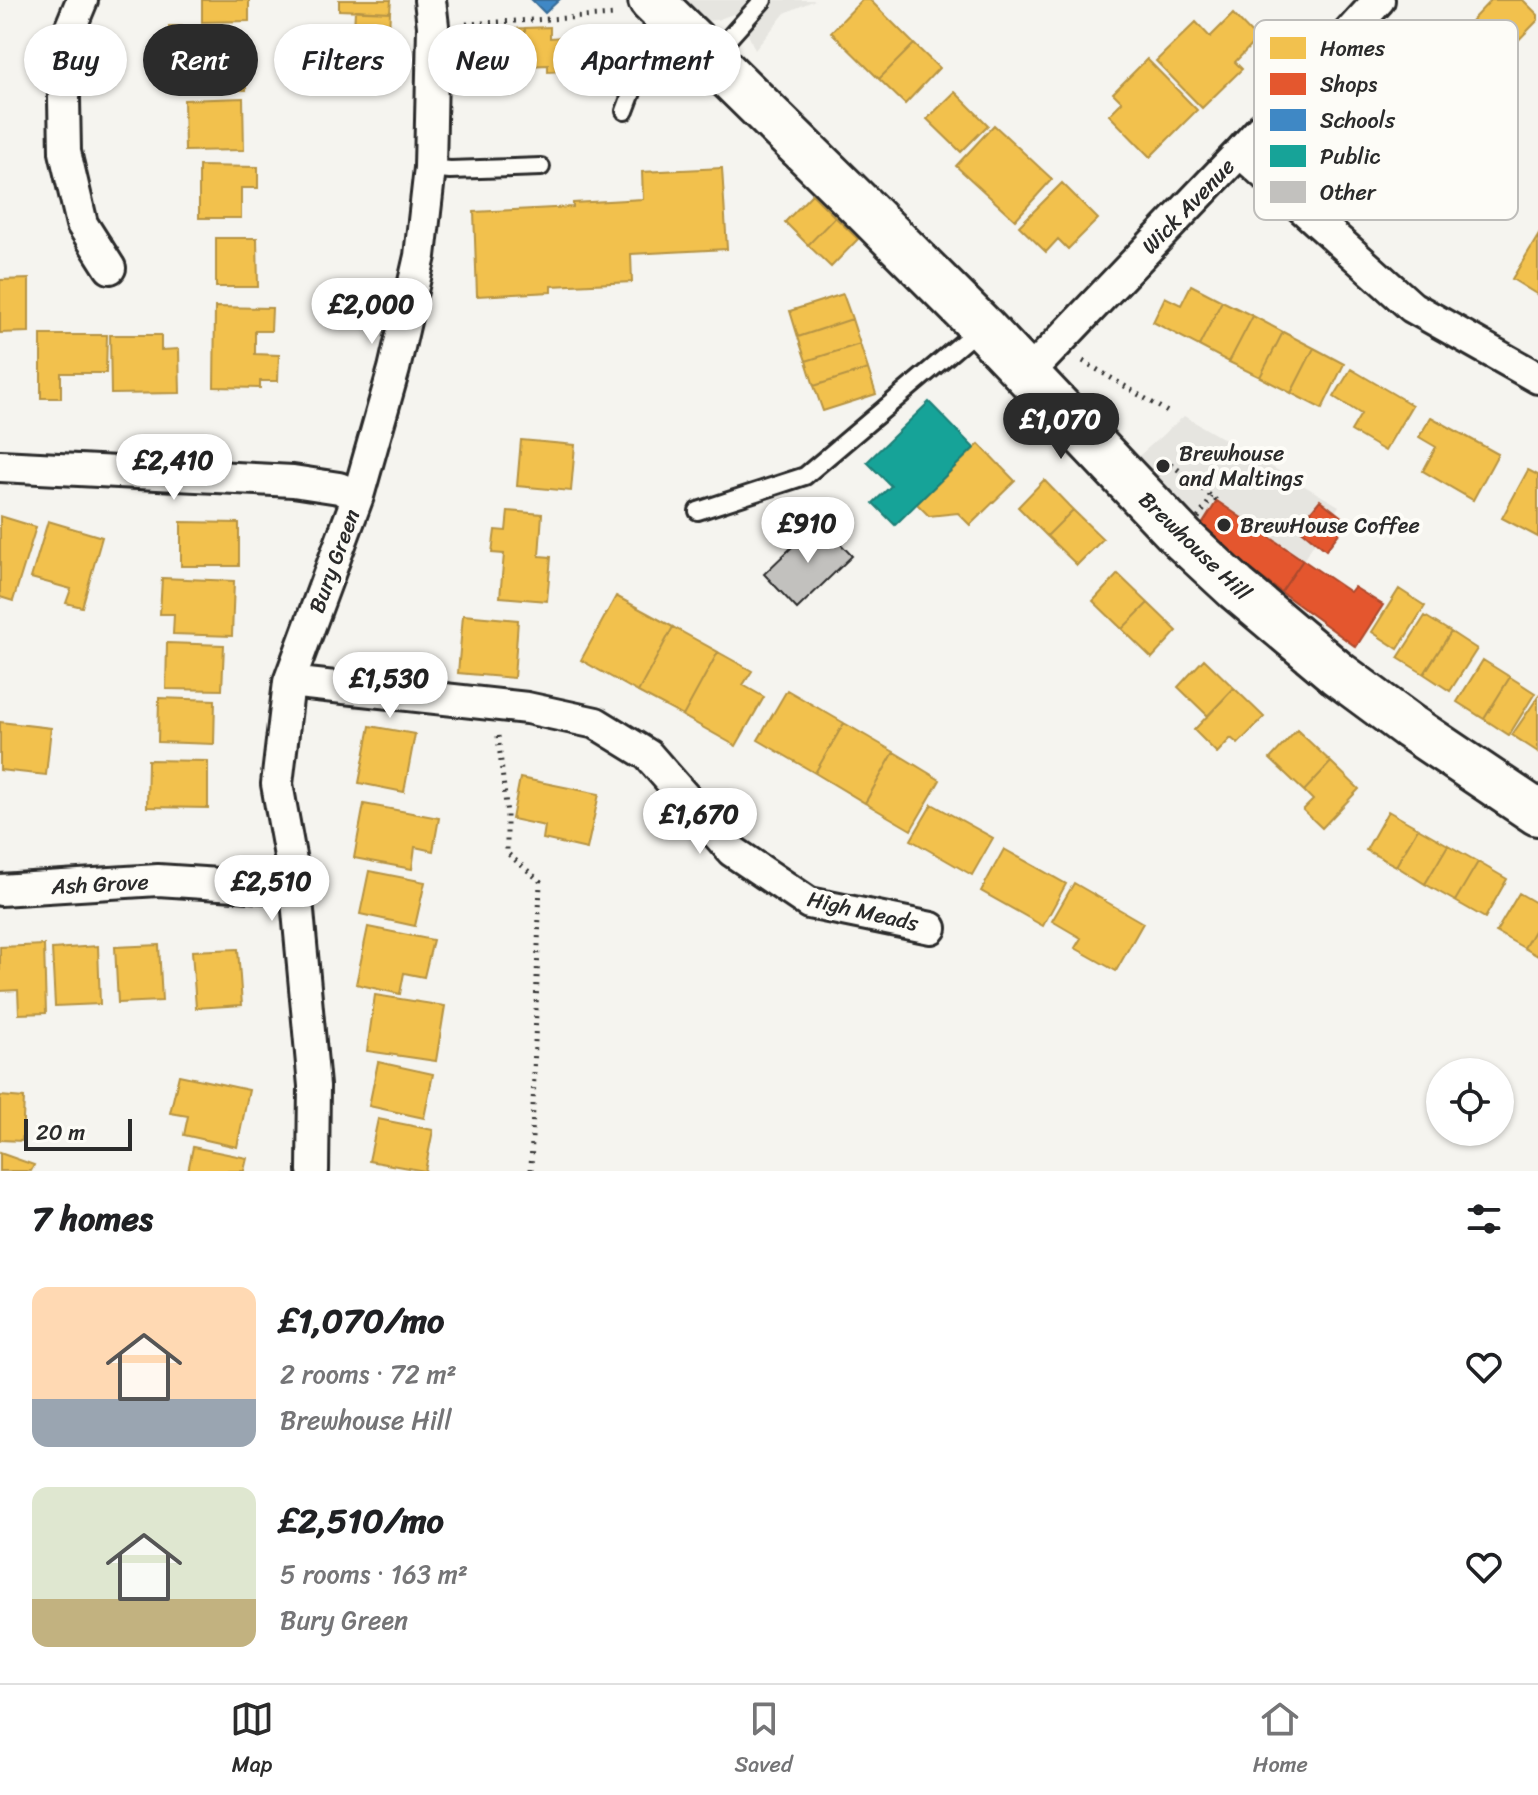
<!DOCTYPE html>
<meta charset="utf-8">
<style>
:root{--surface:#fff;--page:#f6f6f6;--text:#202124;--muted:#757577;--line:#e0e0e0;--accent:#2b2b2b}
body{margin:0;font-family:Sriracha,sans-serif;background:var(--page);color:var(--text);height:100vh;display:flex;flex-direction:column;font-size:30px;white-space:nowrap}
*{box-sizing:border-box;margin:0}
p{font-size:26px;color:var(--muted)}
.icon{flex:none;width:44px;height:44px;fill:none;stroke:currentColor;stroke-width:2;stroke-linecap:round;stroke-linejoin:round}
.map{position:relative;height:1171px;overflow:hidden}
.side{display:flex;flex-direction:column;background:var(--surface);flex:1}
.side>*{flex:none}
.guide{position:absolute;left:24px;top:24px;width:800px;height:72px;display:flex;gap:16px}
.controls{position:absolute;left:1426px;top:1058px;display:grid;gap:16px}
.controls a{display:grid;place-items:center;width:88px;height:88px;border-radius:50%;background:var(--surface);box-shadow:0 2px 6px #0004;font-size:40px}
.scale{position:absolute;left:24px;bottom:20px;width:108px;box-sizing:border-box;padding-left:8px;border:4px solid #2b2b2b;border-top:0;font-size:22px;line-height:28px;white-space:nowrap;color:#2b2b2b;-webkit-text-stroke:6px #fdfcf7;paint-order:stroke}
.price{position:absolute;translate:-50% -68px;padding:0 18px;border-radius:28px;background:#fff;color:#222;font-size:26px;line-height:52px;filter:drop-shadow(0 2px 4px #0008)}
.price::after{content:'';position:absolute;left:50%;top:48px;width:24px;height:18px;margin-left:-12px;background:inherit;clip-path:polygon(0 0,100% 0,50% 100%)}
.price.selected{background:var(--accent);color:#fff}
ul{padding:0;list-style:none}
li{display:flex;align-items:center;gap:24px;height:200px;padding:0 32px}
li span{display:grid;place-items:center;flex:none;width:224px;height:160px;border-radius:16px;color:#555}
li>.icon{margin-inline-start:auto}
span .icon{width:96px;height:96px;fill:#fffc;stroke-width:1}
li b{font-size:34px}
h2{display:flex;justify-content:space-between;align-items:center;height:96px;padding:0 32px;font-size:34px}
.chip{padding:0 28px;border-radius:36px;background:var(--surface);box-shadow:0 2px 6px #0004;font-size:28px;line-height:72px}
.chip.selected{background:var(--accent);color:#fff}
.menu{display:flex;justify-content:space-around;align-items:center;height:112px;border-top:2px solid var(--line);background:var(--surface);font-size:22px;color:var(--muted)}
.menu a{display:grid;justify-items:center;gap:4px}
.menu .selected{color:var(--accent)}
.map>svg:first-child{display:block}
.built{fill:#e6e5e0}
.homes{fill:#f2c14e;stroke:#b69444;stroke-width:2}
.shops{fill:#e4572e;stroke:#ac4a2d;stroke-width:2}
.schools{fill:#3f88c5;stroke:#396c97;stroke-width:2}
.public{fill:#17a398;stroke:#1d7f77;stroke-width:2}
.building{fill:#c2c1be;stroke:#2b2b2b;stroke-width:2}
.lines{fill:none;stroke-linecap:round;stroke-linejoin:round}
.lane-casing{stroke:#2b2b2b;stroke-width:22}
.street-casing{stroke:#2b2b2b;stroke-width:36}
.secondary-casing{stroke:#2b2b2b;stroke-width:50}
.path{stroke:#2b2b2b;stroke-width:5;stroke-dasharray:2 6;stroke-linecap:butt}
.lane{stroke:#fdfcf7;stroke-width:16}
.street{stroke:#fdfcf7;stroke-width:30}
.secondary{stroke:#fdfcf7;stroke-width:44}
.path-bridge{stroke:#2b2b2b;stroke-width:5;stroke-dasharray:2 6;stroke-linecap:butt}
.poi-dot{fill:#2b2b2b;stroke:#fdfcf7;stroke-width:3}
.labels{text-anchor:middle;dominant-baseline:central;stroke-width:8;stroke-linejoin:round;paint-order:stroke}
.street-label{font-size:22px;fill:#2b2b2b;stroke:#fdfcf7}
.poi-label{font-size:22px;fill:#2b2b2b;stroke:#fdfcf7;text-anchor:start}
.key{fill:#fdfcf7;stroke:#bebdba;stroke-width:2}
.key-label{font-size:22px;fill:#2b2b2b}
</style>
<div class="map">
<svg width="1538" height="1171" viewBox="0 0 1538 1171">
<rect width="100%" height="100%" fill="#f5f4ef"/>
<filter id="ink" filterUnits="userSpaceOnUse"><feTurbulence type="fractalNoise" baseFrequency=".0125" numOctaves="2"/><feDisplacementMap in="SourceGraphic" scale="16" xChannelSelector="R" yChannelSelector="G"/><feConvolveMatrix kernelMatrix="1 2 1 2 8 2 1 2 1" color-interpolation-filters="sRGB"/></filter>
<g filter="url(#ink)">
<path class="built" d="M681 0H815L785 13 755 50 744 25 733 14 717 20 705 21Z
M1184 416 1339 506 1278 598 1132 462Z"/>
<path class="homes" d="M202 0H249V21L202 22Z
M339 0H391L390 12 339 10Z
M862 0H870L914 44 879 79 831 32Z
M1491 0H1523L1538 15V20L1505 54 1471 21Z
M355 10 390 12 387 73 352 71Z
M1233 14 1257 39 1235 62 1242 69 1202 108 1156 61 1196 22 1210 37Z
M169 26 220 28 219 69H246V90L168 88Z
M550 27V38L575 36 577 70 548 72V65L526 66 525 28Z
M525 28 526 66 477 68 475 34 508 33 509 29Z
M914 44 939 68 905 104 879 79Z
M1147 59 1197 110 1150 157 1109 115 1122 102 1113 93Z
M955 92 988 125 961 152 927 119Z
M243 98 244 150 185 151 184 100Z
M994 125 1052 179 1015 220 956 166Z
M199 166 258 167V188H241V218H199Z
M722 168 727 249 631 254 632 282 551 286V292L477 296 474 212 573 207V203L643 199 642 172Z
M1062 183 1098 219 1068 249 1058 239 1046 252 1019 226Z
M812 194 835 217 808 245 785 222Z
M835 217 858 239 831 267 808 245Z
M1538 236V295L1512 279Z
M216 238H257L258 287H216Z
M29 279V332L0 333V280Z
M1191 285 1222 301 1199 346 1153 322 1165 297 1181 305Z
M843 294 852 319 798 337 790 311Z
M1222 301 1253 316 1229 362 1199 346Z
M215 307 272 308 271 331H255V354L279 355 278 381H260V388L214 387Z
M1253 316 1283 332 1260 377 1229 362Z
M852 319 860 344 806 361 798 337Z
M1283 332 1314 348 1291 393 1260 377Z
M41 335H107L106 373H61V398H41Z
M110 335H161V350L179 349 180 393 111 394Z
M860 344 868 369 814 386 806 361Z
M1314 348 1344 364 1322 409 1291 393Z
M868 369 876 394 823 411 814 386Z
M1351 369 1412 405 1385 451 1351 431 1361 414 1334 397Z
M1431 417 1498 454 1473 500 1423 471 1436 447 1419 437Z
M521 440 575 445 571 491 517 486Z
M979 444 1015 481 970 525 958 513 929 516 917 504Z
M1528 470 1538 475V537L1502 518Z
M1044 480 1073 510 1047 536 1018 507Z
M1073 510 1103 539 1077 565 1047 536Z
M508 511 542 514 539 556 551 557 547 601 500 597 504 554 492 553 495 530 506 531Z
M0 516 36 527 13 601 0 597Z
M48 521 102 537 82 607 66 603 71 589 31 578Z
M181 522 239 523V566H181Z
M1118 574 1148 603 1122 629 1093 601Z
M162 578 234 581 232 636 173 634 174 614H160Z
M1399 589 1425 606 1398 649 1372 632Z
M616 596 673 627 638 692 581 660Z
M1148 603 1177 631 1152 658 1122 629Z
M463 615 518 620 514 678 458 673Z
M1425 616 1451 632 1424 674 1398 658Z
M673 627 718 652 683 716 638 692Z
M1451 632 1477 649 1450 691 1424 674Z
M167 643 224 645 222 690 166 689Z
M718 652 752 671 743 685 764 697 736 746 683 716Z
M1204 659 1234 688 1208 716 1178 687Z
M1483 660 1510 677 1484 719 1457 702Z
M1510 677 1535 693 1509 735 1484 719Z
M1234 688 1264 717 1238 744 1231 738 1217 753 1194 730Z
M787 690 844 723 815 773 758 740Z
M1538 697V752L1512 735Z
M159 698 215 700 214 744 158 742Z
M0 722 51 728 46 775 0 770Z
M844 723 894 752 865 803 815 773Z
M370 726 415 734 404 792 359 783Z
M1297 730 1331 762 1304 791 1270 759Z
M894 752 940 780 911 830 865 803Z
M148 760 208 761V808L147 807Z
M1331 762 1359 789 1322 828 1303 810 1313 800 1304 791Z
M520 778 599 794 587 849 543 839 545 826 512 819Z
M364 804 439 818 433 851 415 847 412 869 354 858Z
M932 804 993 838 972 875 911 840Z
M1388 811 1418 828 1396 866 1366 850Z
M1418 828 1448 845 1425 884 1396 866Z
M1448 845 1478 862 1455 901 1425 884Z
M1004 849 1066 884 1043 926 981 891Z
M1478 862 1507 879 1485 918 1455 901Z
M369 871 425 882 415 926 360 914Z
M1074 883 1143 923 1116 971 1075 948 1081 938 1052 921Z
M1519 893 1538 904V924L1524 948 1496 932Z
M1538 924V956L1524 948Z
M368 927 433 940 424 977 404 973 400 994 356 984Z
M44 945 46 1013 19 1014 18 990 0 991V947Z
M159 945 162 1001 118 1003 115 947Z
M98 946 100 1004 55 1006 52 949Z
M238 949 242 1005 196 1008 192 951Z
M375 995 445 1006 436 1061 367 1051Z
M378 1062 433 1074 424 1118 369 1106Z
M179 1075 249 1090 237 1147 184 1135 188 1116 170 1113Z
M0 1096 24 1098 22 1141 0 1140Z
M378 1119 433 1130 425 1171 369 1161Z
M193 1147 247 1158 244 1171H188Z
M0 1153 34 1165 31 1171H0Z"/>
<path class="shops" d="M1320 500 1348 522 1326 550 1298 527Z
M1217 501 1303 560 1281 592 1198 531Z
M1303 560 1350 592 1354 587 1383 605 1356 647 1281 592Z"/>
<path class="schools" d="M532 0H559L545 13Z"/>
<path class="public" d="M929 402 974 448 895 525 873 503 891 486 867 462Z"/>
<path class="building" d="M819 521 852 556 797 609 764 574Z"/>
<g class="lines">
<g class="lane-casing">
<path id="lane" d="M712 57 763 0
M625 111 661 15
M430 168 450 170 541 167
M698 511 805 476 981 327"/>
</g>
<g class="street-casing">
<path id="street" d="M82 0 63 46 65 152 82 224 110 268
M1240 152 1412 307 1538 378
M1027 375 1240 152 1379 0
M0 466 293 481 339 488 358 496
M289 682 527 708 596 723 648 755 732 851 809 903 931 928
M0 890 158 880 296 889
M313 1171 314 1086 296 889 277 784 289 682 358 496 394 369 420 256 430 168 433 26 430 0"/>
</g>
<g class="secondary-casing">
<path id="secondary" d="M651 0 866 211 982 327 1183 539 1236 588 1337 673 1410 727 1538 813"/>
</g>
<path class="path" d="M466 24 616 15
M1083 361 1171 414
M1171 464 1217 501
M498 736 507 814V853L540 881 531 1171"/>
<use href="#lane" class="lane"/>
<use href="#street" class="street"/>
<use href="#secondary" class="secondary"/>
<path class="path-bridge" d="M1198 518 1212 497"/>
</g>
</g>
<g class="poi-dot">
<circle cx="1163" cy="466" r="8"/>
<circle cx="1224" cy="525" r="8"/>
</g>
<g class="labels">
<g class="street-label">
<text transform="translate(1188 206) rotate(-46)">Wick Avenue</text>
<text transform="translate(1195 546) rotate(44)">Brewhouse Hill</text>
<text transform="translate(334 561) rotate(-70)">Bury Green</text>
<text transform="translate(100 884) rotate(-3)">Ash Grove</text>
<text transform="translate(863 911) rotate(13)">High Meads</text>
</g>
<g class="poi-label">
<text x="1179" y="453">Brewhouse<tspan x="1179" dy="25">and Maltings</tspan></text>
<text x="1240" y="525">BrewHouse Coffee</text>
</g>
</g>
<rect x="1254" y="20" width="264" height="200" rx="12" class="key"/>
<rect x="1270" y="37" width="36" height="22" fill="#f2c14e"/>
<rect x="1270" y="73" width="36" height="22" fill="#e4572e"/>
<rect x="1270" y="109" width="36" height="22" fill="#3f88c5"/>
<rect x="1270" y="145" width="36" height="22" fill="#17a398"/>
<rect x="1270" y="181" width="36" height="22" fill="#c2c1be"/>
<g class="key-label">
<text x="1320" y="56">Homes</text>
<text x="1320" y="92">Shops</text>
<text x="1320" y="128">Schools</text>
<text x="1320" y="164">Public</text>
<text x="1320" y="200">Other</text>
</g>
</svg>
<div class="controls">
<a><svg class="icon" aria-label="locate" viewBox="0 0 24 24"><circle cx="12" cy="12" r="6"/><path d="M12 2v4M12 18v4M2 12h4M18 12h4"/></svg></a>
</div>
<div class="scale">20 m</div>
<b class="price" style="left:372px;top:346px">£2,000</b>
<b class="price selected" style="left:1061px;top:461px">£1,070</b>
<b class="price" style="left:174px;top:502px">£2,410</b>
<b class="price" style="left:808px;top:565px">£910</b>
<b class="price" style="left:390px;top:720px">£1,530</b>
<b class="price" style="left:700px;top:856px">£1,670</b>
<b class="price" style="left:272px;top:923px">£2,510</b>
<div class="guide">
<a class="chip">Buy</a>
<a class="chip selected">Rent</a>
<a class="chip">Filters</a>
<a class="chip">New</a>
<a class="chip">Apartment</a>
</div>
</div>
<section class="side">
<h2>7 homes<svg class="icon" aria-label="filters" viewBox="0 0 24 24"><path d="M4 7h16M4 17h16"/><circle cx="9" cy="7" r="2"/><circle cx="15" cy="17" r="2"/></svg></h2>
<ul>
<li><span style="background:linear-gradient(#ffd9b3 70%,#9aa5b1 0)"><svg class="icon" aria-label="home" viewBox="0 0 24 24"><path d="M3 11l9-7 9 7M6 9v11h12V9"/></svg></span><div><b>£1,070/mo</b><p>2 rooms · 72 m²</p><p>Brewhouse Hill</p></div><svg class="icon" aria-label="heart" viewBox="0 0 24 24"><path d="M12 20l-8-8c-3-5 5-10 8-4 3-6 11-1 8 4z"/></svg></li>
<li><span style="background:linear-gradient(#dfe7d0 70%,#c2b280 0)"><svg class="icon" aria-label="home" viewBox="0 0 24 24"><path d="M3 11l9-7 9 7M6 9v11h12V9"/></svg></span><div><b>£2,510/mo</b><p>5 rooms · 163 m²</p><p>Bury Green</p></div><svg class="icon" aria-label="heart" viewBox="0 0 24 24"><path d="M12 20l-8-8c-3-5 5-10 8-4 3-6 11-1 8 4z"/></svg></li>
</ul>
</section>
<nav class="menu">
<a class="selected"><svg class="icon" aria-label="map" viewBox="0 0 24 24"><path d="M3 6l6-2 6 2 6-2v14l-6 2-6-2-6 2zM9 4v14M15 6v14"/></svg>Map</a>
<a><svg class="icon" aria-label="saved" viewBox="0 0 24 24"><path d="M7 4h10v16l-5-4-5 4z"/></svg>Saved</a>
<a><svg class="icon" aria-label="home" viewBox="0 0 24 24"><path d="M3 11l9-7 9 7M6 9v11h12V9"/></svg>Home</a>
</nav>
